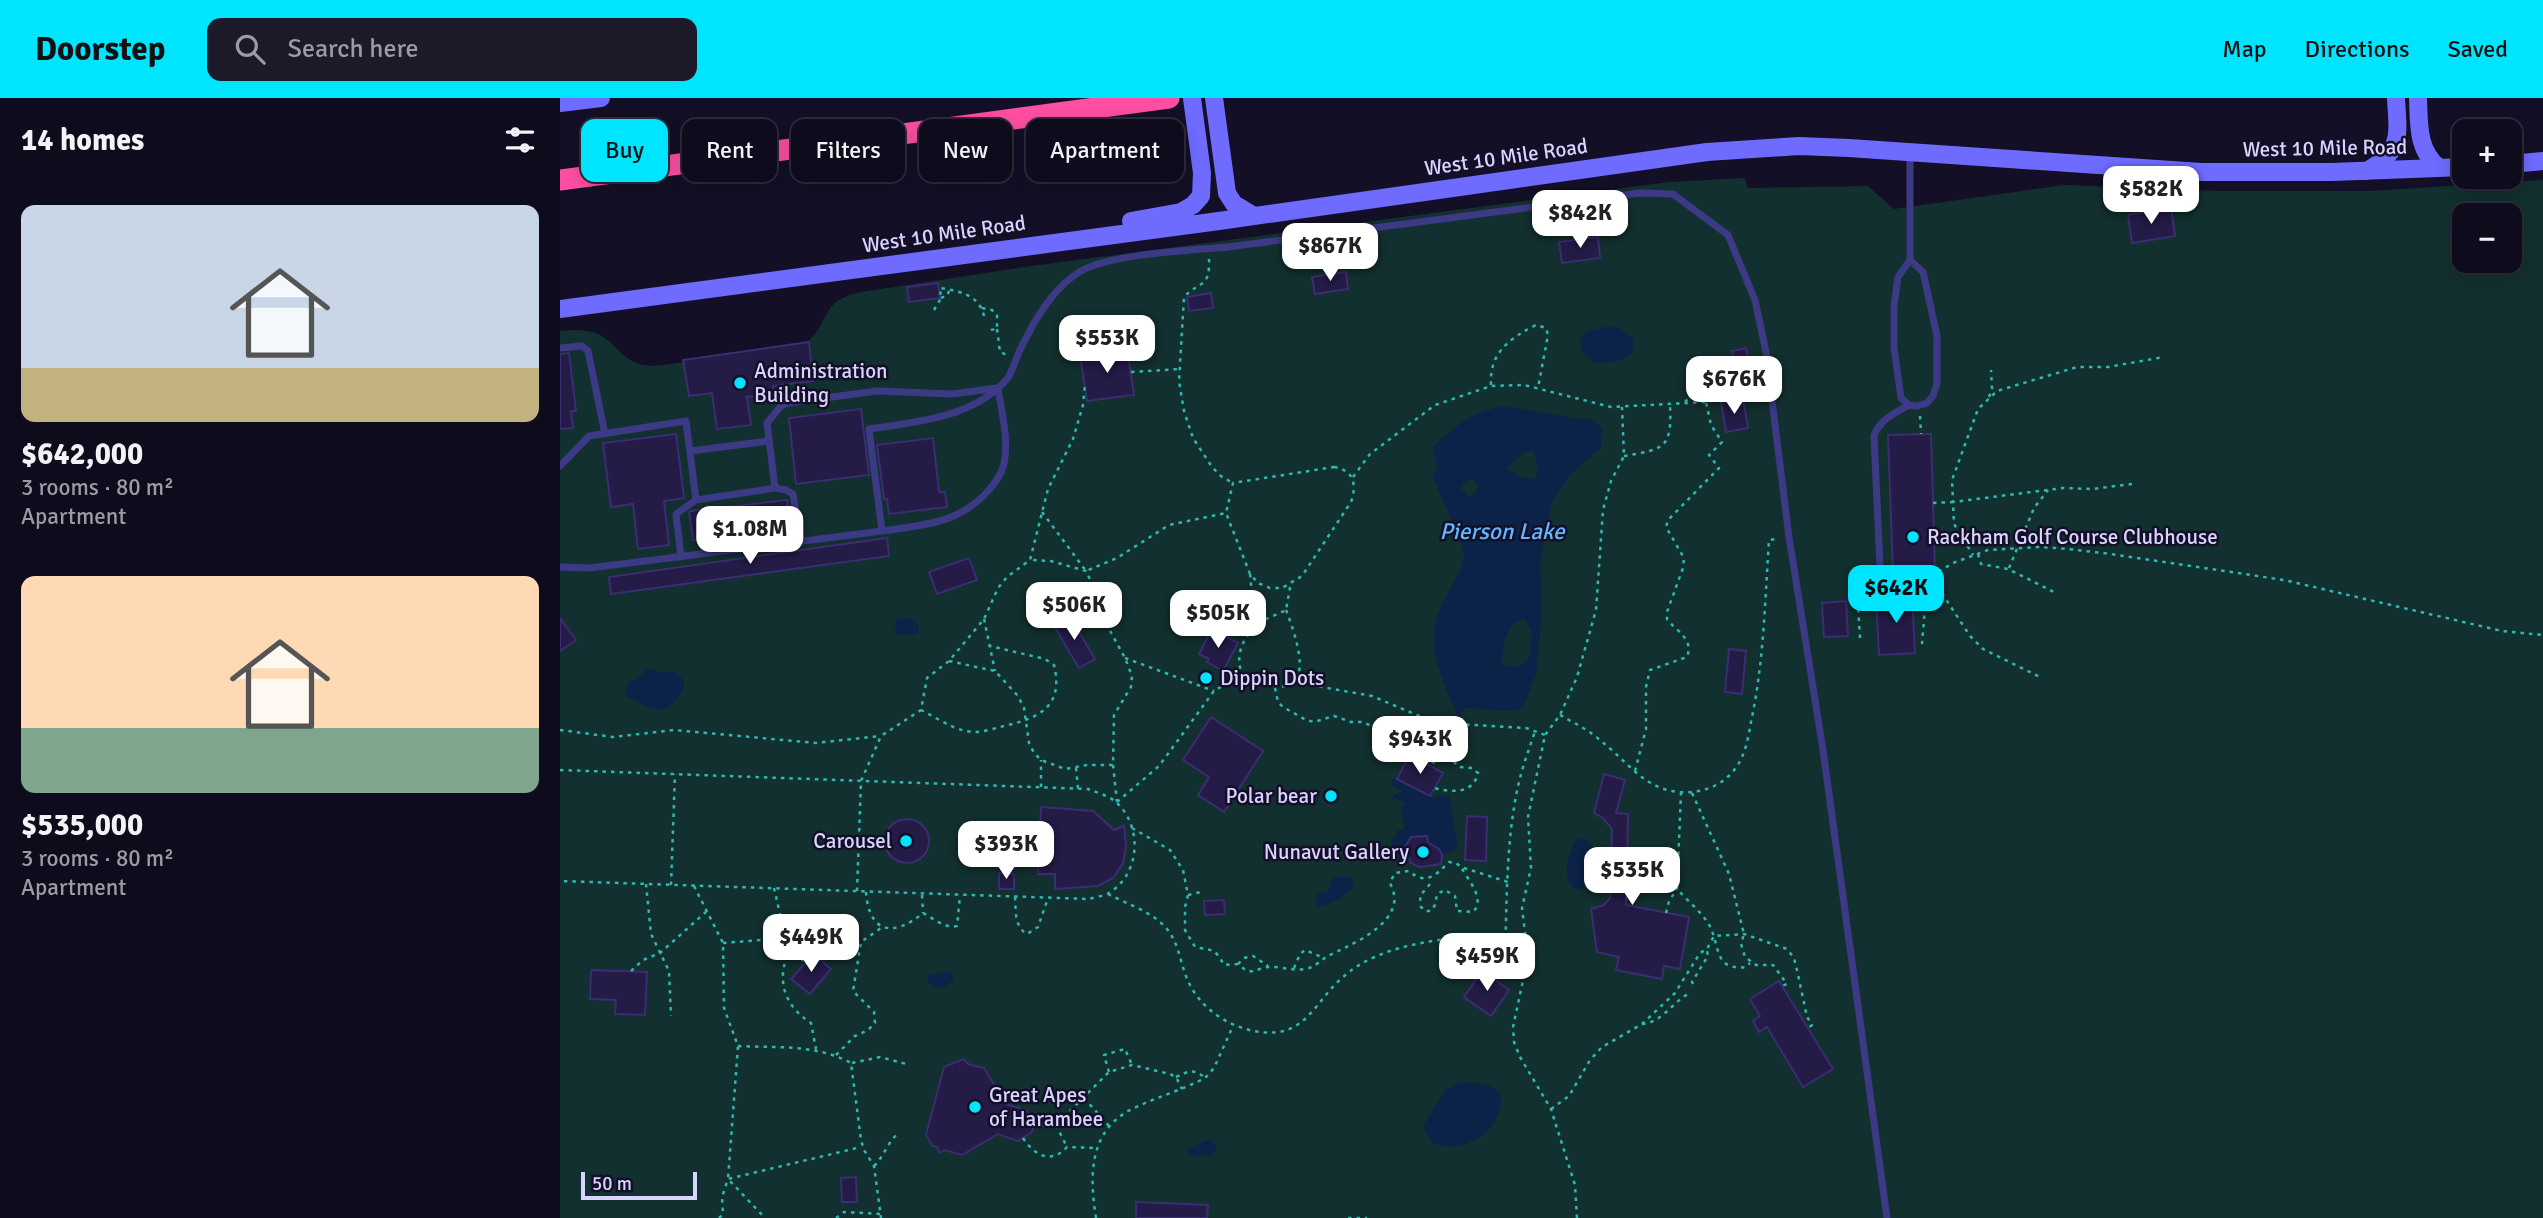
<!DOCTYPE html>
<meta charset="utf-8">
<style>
:root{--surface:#0e0b1c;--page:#1c1929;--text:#f1f3f6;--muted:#9b9ba3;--line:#2e2b3b;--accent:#00e5ff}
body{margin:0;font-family:Signika,sans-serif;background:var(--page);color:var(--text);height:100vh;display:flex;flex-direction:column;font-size:26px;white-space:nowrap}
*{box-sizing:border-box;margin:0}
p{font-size:23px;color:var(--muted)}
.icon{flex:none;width:38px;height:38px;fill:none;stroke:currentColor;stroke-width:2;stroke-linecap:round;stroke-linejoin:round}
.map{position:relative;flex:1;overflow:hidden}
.side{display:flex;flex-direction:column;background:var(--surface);width:560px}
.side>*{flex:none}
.hud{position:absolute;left:21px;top:21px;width:665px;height:63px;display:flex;gap:14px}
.buttons{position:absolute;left:1892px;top:21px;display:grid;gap:14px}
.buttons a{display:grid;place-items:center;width:70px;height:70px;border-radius:14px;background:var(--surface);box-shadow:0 4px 18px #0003,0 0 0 2px var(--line);font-size:35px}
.scale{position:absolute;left:21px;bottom:18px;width:116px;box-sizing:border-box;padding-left:7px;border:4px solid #d9d4ff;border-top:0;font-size:19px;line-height:24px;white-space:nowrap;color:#d9d4ff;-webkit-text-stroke:5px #130f26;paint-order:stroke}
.price{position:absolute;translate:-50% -60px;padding:0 16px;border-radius:14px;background:#fff;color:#222;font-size:23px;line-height:46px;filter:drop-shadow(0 2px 4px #0008)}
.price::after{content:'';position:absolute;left:50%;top:42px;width:21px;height:16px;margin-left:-10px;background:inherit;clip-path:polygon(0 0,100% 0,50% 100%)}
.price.current{background:var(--accent);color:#111}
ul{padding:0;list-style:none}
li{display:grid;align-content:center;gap:14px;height:371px;padding:0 21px}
li span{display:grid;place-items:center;height:217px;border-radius:14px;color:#555}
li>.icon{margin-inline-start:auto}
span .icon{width:126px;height:126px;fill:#fffc;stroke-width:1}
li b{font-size:30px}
h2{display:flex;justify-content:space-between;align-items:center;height:84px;padding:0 21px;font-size:30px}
.chip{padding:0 24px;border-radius:14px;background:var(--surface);box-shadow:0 4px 18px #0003,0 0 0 2px var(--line);font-size:24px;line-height:63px}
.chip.current{background:var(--accent);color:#111}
header{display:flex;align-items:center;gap:42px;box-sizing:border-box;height:98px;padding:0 35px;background:var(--accent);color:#111}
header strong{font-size:33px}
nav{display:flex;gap:38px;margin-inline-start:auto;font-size:24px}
.search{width:490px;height:63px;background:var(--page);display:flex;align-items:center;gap:18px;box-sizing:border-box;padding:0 24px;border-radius:14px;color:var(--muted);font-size:26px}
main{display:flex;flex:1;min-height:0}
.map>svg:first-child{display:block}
.green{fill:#12302f;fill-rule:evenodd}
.water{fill:#0c2248;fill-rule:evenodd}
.building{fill:#241b47;stroke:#3b2d73;stroke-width:2}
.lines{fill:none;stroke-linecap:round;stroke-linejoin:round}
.path{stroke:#2fb8b0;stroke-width:2.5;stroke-dasharray:3.5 5;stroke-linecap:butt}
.service{stroke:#3d3a85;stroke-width:7}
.secondary{stroke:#6f6bff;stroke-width:18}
.motorway{stroke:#ff4fa3;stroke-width:21}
.poi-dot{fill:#00e5ff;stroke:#130f26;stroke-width:2.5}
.labels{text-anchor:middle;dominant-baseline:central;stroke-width:5;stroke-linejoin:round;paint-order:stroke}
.street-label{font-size:21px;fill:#d9d4ff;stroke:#130f26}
.poi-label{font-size:21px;fill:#d9d4ff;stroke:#130f26;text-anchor:start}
.water-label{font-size:23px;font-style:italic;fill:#62b6ff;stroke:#130f26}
</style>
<header>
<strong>Doorstep</strong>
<div class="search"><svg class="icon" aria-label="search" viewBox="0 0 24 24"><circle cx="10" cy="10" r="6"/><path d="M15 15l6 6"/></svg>Search here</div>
<nav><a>Map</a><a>Directions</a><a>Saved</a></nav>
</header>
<main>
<section class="side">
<h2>14 homes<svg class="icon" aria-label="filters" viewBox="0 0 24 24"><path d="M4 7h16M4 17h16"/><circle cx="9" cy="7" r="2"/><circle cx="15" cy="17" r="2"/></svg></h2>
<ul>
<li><span style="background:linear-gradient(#c9d6e8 75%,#c2b280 0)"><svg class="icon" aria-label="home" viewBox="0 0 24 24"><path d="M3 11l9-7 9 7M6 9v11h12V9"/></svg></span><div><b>$642,000</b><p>3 rooms · 80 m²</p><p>Apartment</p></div></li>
<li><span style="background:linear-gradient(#ffd9b3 70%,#7fa58c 0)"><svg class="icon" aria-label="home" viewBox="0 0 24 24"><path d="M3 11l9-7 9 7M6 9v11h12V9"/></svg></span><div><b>$535,000</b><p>3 rooms · 80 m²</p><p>Apartment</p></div></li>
</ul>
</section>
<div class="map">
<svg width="1983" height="1120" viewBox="0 0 1983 1120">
<rect width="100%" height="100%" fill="#130f26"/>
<path class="green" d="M1185 80 1188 90 1308 88 1334 111 1504 87 1662 93H1810L1983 82V1120H0V233C20 231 37 231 52 246 60 254 67 262 79 266 93 270 109 266 123 264V262L248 244C272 220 260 203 301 194L464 169 1109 84ZM1904 117H1950V163H1904Z"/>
<path class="water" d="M1050 228 1059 230 1072 239C1082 261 1052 266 1035 265L1022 253 1020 241 1026 234Z
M947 308 1016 321H1032L1042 330 1041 350 1012 375 991 405 980 467 982 512 976 577 962 611C943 615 925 610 905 610L898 618C881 578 863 547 883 504 890 489 902 476 904 459 905 450 878 392 873 378L877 369 873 349C898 326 912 313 947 308ZM974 353 978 369 976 381 963 380 946 371 964 354ZM912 381 918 389 916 395 908 399 901 391 904 385ZM965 521 972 535 970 559 959 569 941 566 945 540 954 525Z
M478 485H486L490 491 480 497H469L467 494 470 488Z
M351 520 358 526 359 534 356 536 337 537 335 527 336 522Z
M90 571 101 574H115L124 583C124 591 121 597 115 603 99 621 81 604 65 598L69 583 78 581 85 572Z
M833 681H837L872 700 889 697 898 750 882 757 879 751 868 747 867 738 851 739 845 749V752L832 750 831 740H835L838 732 841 733 846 727 843 723 842 715 837 714 842 711 845 705 836 700 831 705 833 698 841 695V692L834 689 831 683Z
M1024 740 1032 749 1030 781 1022 791C999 793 1007 752 1017 741Z
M775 779H791L794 788C785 799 770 808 756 808L755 805 758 795 768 793 771 782Z
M389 873 394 878C390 891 378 893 368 884V877Z
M910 984 931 988 940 995C947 1031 904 1058 873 1045L865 1033 864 1026 886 992 893 987Z
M651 1041 657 1049C654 1062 639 1058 629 1058L627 1055V1051Z"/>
<path class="building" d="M1611 110 1615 138 1572 145 1568 117Z
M1038 139 1040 160 1002 165 999 144Z
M786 174 788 191 755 196 752 179Z
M378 185 380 200 349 204 347 189Z
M651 195 653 210 629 213 627 199Z
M249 244 253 283 213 288V296L187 299 191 327 157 331 152 295 129 298 123 262Z
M567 250 574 297 527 303 520 257Z
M1186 250 1192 286 1178 289 1172 253Z
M9 255 16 313H11L13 330 0 331V256Z
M1183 301 1188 330 1166 334 1161 305Z
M301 311 309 377 236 386 229 320Z
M116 336 124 400 104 403 109 447 78 451 73 406 51 409 43 345Z
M1371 336 1375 473 1333 475 1328 337Z
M373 340 379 394H385L387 409 329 416 327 401H324L317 347Z
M227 402 230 431 133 442 129 414 131 413Z
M327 440 329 458 51 496 49 479Z
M409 460 417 482 377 496 369 474Z
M1352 497 1355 555 1319 557 1316 499Z
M1286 503 1288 538 1264 539 1262 505Z
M510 519 535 561 519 570 494 528Z
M0 520 16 542 0 553Z
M652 531 678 545 663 573 647 564 649 561 639 556Z
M1169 551 1186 553 1182 596 1165 594Z
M651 619 703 653 664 714 638 697 649 679 623 662Z
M850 657 883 675 870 698 837 681Z
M1044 676 1065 682 1056 715 1068 716 1066 807 1129 819 1120 871 1104 868 1102 881 1056 872 1059 859 1037 854 1031 811 1044 807 1050 800 1052 731 1043 720 1034 715Z
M481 709 533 713 554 732 564 728 566 747 563 765 553 780 538 788 495 791V776H478L479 753H449L448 729 480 730Z
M907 718 927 719 926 763 905 762Z
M325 743a22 22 0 1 1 44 0a22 22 0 1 1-44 0Z
M867 738 868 744 879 751 882 757 881 766 859 769 851 765 845 749 851 739Z
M439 775 454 776V791H439Z
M664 802 665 816 645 817 644 803Z
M253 856 271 871 250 896 231 881Z
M31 872 87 874 85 917 55 916 56 902 30 901Z
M922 873 949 892 931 918 904 899Z
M1219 883 1273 971 1243 989 1207 929 1199 934 1193 923 1200 918 1190 901Z
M404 961 408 966 424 970 446 1006 466 1012 474 1025 472 1034 458 1043 438 1036 402 1057 385 1052 380 1055 377 1049 373 1048 366 1037 384 969Z
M296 1079 297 1104H282L281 1080Z
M576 1104 648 1107 647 1120H576Z"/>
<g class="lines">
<path class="path" d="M649 161C650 191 640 182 624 199L619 283 624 313 633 340 652 369 662 379 673 385
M381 200 388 197 389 191
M422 210 432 212 437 217V231L430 232
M374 212 381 200 380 190C398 193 419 196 424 218
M437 231 440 254 447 257
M571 274 619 271
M931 287C929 255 950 240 976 227L986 230 988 237 978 290
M1429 299 1432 291 1431 272
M1125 304 1149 277 1169 267
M1360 318 1361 336
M1064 358C1106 351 1112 350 1110 305
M774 369C794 372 797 387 791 404L742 478 722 490H710L698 485 690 476 666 415 673 385Z
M793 379 810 356 875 307 931 288 964 287 1051 309 1146 304 1178 298
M1572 386 1532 391 1503 390 1393 404 1392 382 1418 311 1437 293 1517 269H1548L1604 259
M1373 405 1393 404 1394 426 1413 457
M482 414 526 473 557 460 609 427 666 415
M1418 456 1421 466 1448 471 1494 494
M1449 470 1474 410 1488 392
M1368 474 1410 538 1423 551 1480 579
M690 476 695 528
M1360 485 1366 497 1362 546
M1331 489 1360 485 1393 465 1428 452 1481 449 1508 451 1551 456 1724 482 1942 533 1983 537
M726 512C745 561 755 613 682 576 675 559 682 541 695 529 702 521 717 517 726 512L731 484
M424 521 435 573
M1300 540 1297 491 1311 490
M565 560 654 593
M389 563 435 573 458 598 464 610 469 645 474 655 481 662 505 671 527 667H553L554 617 571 589 572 578 565 560 548 529 539 500 526 473 491 463 471 462
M734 584 812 598 864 620 881 625 966 630 985 637
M715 590 718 604 723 609 746 622 754 624 774 618 791 624H802L812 628 822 638 831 642 838 637 853 642 861 659 875 665 889 659 899 669 912 670 918 675C913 697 891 694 874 690
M361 612C375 619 391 630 406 633 418 636 432 631 444 628 479 620 504 609 494 567L485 561 430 548
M1000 617C1014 625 1029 632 1041 643 1062 659 1079 683 1104 691 1132 700 1164 691 1179 665 1187 651 1189 634 1192 619 1204 561 1205 501 1209 442L1217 441
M0 632 53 639 114 632 256 645 320 638
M853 642 864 620
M553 667 557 704
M516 670 518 691
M0 672 528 691C538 695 550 698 557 705 583 730 580 776 549 795 544 798 535 799 529 801L0 783
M1075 673 1086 631V589L1090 572 1127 559C1134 541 1117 534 1107 521V514L1123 470 1124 460 1106 429 1108 422 1159 370 1149 357 1162 344 1151 327 1146 304
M481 689V662
M1121 694 1117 791C1127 802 1140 813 1148 825 1161 846 1152 873 1186 869L1190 865
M1132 695 1169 776 1184 836 1181 846 1185 859 1196 867H1213L1227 886 1222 888
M557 704 599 668 654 593 682 576
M572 730 610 752 623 772 628 797 625 809V832L635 849C653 853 654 849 664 867L678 866C694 881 696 868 712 869 723 869 734 873 745 871 756 869 759 863 768 858 788 848 830 831 834 805 836 798 832 791 830 784L835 775 849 773C866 788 876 777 889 764L896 765 901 769 948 784
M86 786 91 836 109 873 111 918
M870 786 860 798 861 809 865 813H871L875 807 877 796 885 792 895 798 897 813 913 814C926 801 908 782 901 769
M111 787 115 676
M134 788 163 845 164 910 178 948 168 1081 205 1120
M214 790C221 817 223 847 245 864
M297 793 301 683 321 638 361 612 367 580 389 563 424 521 438 490 447 479 470 462 488 391 513 341 523 307 525 286
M306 794C309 835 333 840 363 815 373 820 385 831 397 828L400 798
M548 796C567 806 593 814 607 831 620 847 620 867 629 885 642 912 670 930 700 934 746 940 754 904 783 879 811 854 850 846 886 841 894 840 904 837 912 839 931 842 950 861 965 873
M362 797 363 815
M628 797 641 794
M455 799C456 812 454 829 467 836L478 829 488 800
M1106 815 1109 803 1117 791
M163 845 226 840
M231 850C215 880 223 907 251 925L256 951
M945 857C947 800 946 735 960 680 964 664 970 649 975 633
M678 866 684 860 693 858 708 868
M734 870 740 856 745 852 764 860
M71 873 83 862 100 855 147 813
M1133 886 1132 884 1148 858 1147 853
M1082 926C1101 925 1112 905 1128 896
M178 948C217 950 256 946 291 965L301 1042 304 1052 314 1068 321 1120
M276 957 295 938 308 932 315 925 314 914 293 893 301 844 324 828
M292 965 320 959 350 967
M549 974 544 957 565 951 572 967
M616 979C629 973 634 970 645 980
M524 1000 550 1029
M991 1011 1009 998 1030 962 1042 949 1082 926 1115 895 1140 855 1147 851 1154 838 1184 836 1227 851 1234 860 1237 872 1247 919 1252 927 1248 930
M496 1027 507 1049
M473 1028 496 1027 549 974 572 967 610 976 616 979 622 991
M463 1040C474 1057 491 1067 507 1049L535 1050
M314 1068C325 1057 328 1043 338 1036
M159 1120 163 1116 162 1099 168 1081 301 1049
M276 1120 284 1114 320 1116
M536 1120C529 1077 529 1031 574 1010 597 999 622 992 645 980L654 970 673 928
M788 1120H807
M1017 1120 1015 1087 996 1027 991 1011 960 959 954 944 953 929 965 873 966 843 962 810 971 770 968 719 985 637 1000 617 1017 579 1036 512 1043 412 1051 383 1064 358 1062 309"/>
<path class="service" d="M1350 162 1363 174 1377 238V286L1373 298 1367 305 1357 308 1349 307 1341 300 1334 250V208L1338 179 1350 162V55
M0 250 22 248 28 253 45 336
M130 353 209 343
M0 368 29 338 126 323 136 402 116 416 121 459
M215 390 207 325 221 308 228 305 317 293 393 296 437 290
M136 402 215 390 226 392 233 396 241 443
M322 433 309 331C355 324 414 320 447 281 453 273 455 262 460 252 474 223 493 189 521 173 551 156 632 152 668 149L1080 95 1113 96 1168 137 1195 202 1206 254 1229 439 1263 652 1327 1120
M0 469 30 470 322 433C364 427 399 426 429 392 437 382 444 373 445 359 448 337 441 311 438 290
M1321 490 1314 338C1319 322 1335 315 1349 307"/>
<path class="secondary" d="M654 0 667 95 674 106 694 118
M1858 0C1859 26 1857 52 1879 70
M0 5 41 0
M1950 66 1983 63
M1807 73C1843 52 1838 38 1836 0
M571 123 621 114 633 107 641 98 642 75 632 0
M0 211 659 123 1147 54 1239 48 1289 50 1641 74H1772L1904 69"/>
<path class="motorway" d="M0 82 609 0"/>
</g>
<g class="poi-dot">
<circle cx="180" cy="285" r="7"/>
<circle cx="1353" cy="439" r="7"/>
<circle cx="646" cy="580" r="7"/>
<circle cx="771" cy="698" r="7"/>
<circle cx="346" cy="743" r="7"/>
<circle cx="863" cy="754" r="7"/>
<circle cx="415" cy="1009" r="7"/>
</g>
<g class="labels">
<g class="street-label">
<text transform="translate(1765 50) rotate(-1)">West 10 Mile Road</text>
<text transform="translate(946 59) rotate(-8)">West 10 Mile Road</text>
<text transform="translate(384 136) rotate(-8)">West 10 Mile Road</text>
</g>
<g class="poi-label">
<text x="194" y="273">Administration<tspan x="194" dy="24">Building</tspan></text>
<text x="1367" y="439">Rackham Golf Course Clubhouse</text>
<text x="660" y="580">Dippin Dots</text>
<text x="757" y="698" text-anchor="end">Polar bear</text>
<text x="332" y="743" text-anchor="end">Carousel</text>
<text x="849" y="754" text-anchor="end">Nunavut Gallery</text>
<text x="429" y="997">Great Apes<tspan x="429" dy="24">of Harambee</tspan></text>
</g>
<g class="water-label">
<text x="942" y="433">Pierson Lake</text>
</g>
</g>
</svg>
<div class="buttons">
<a>+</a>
<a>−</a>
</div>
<div class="scale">50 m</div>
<b class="price" style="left:1591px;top:128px">$582K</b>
<b class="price" style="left:1020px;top:152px">$842K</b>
<b class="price" style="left:770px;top:185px">$867K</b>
<b class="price" style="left:547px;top:277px">$553K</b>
<b class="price" style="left:1174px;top:318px">$676K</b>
<b class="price" style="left:190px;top:468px">$1.08M</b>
<b class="price current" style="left:1336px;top:527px">$642K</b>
<b class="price" style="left:514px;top:544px">$506K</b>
<b class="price" style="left:658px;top:552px">$505K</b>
<b class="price" style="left:860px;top:678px">$943K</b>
<b class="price" style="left:446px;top:783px">$393K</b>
<b class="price" style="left:1072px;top:809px">$535K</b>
<b class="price" style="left:251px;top:876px">$449K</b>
<b class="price" style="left:927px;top:895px">$459K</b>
<div class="hud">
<a class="chip current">Buy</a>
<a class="chip">Rent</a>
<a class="chip">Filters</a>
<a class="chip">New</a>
<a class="chip">Apartment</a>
</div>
</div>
</main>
